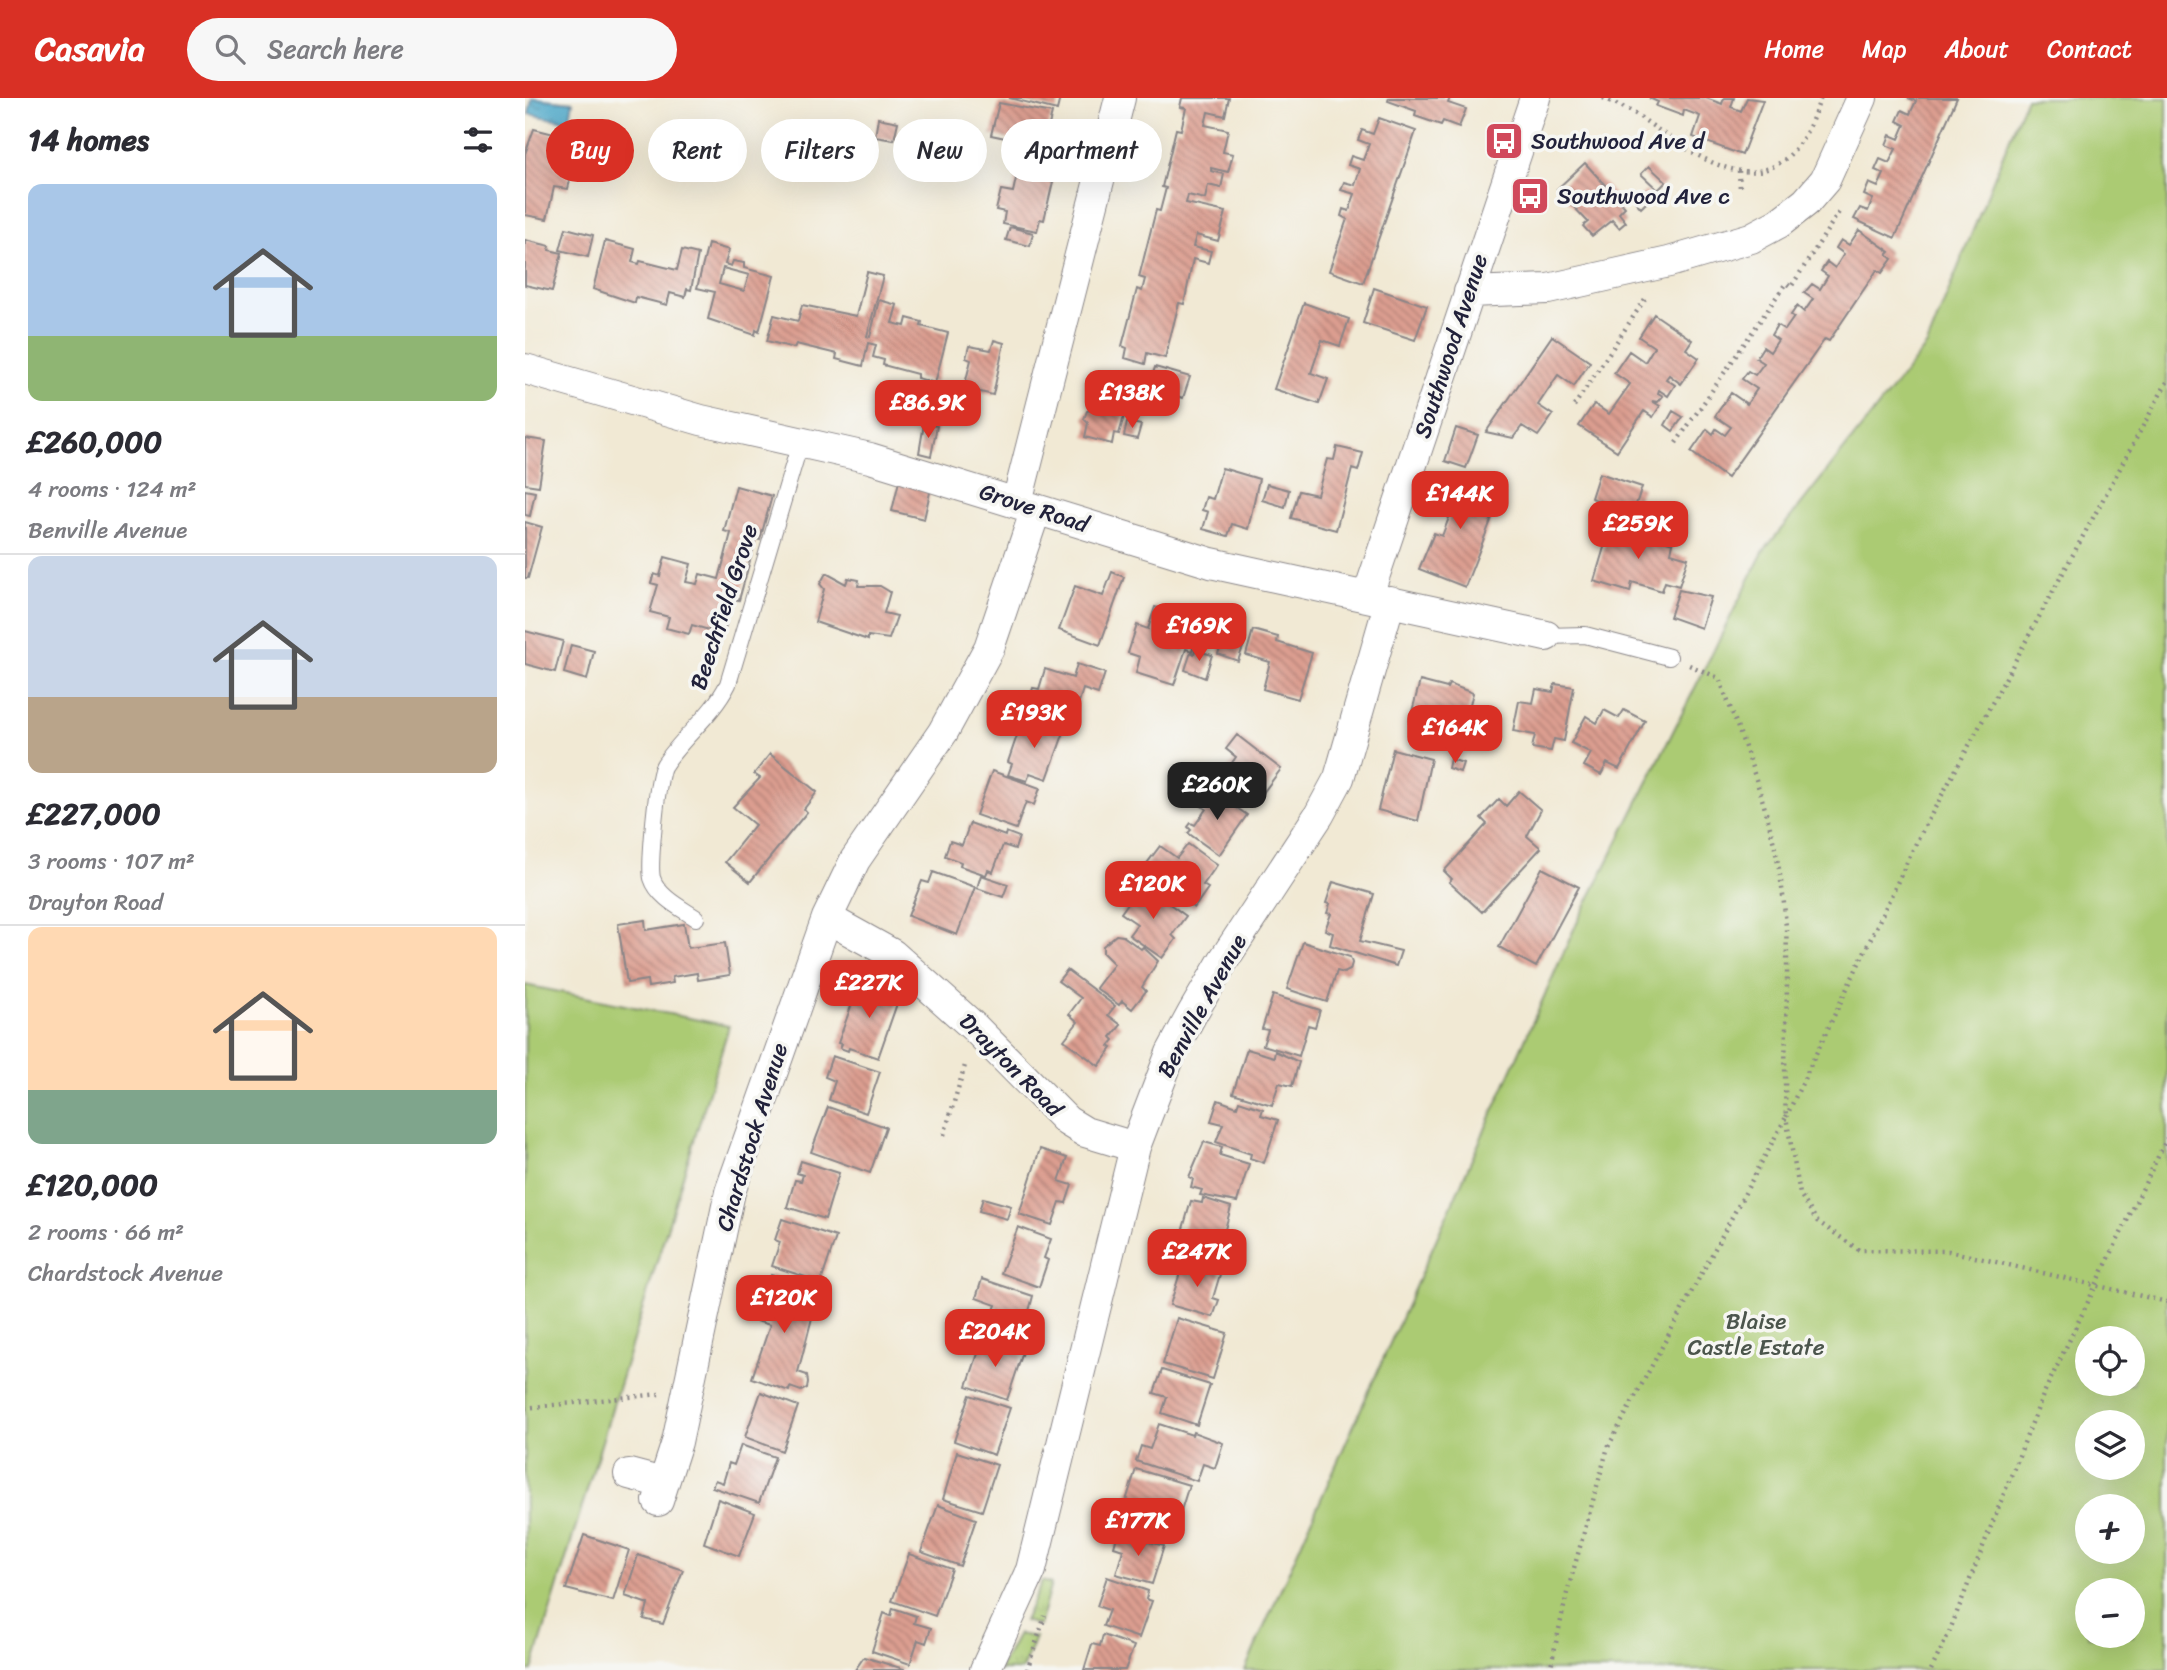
<!DOCTYPE html>
<meta charset="utf-8">
<style>
:root{--surface:#fff;--page:#f7f7f7;--text:#2b2b33;--muted:#7c7c81;--line:#e1e1e2;--accent:#d93025}
body{margin:0;font-family:Sriracha,sans-serif;background:var(--page);color:var(--text);height:100vh;display:flex;flex-direction:column;font-size:26px;white-space:nowrap}
*{box-sizing:border-box;margin:0}
p{font-size:23px;color:var(--muted)}
.icon{flex:none;width:38px;height:38px;fill:none;stroke:currentColor;stroke-width:2;stroke-linecap:round;stroke-linejoin:round}
.map{position:relative;flex:1;overflow:hidden}
.drawer{display:flex;flex-direction:column;background:var(--surface);width:525px}
.drawer>*{flex:none}
.banner{position:absolute;left:21px;top:21px;width:665px;height:63px;display:flex;gap:14px}
.buttons{position:absolute;left:1550px;top:1228px;display:grid;gap:14px}
.buttons a{display:grid;place-items:center;width:70px;height:70px;border-radius:50%;background:var(--surface);box-shadow:0 7px 28px #0002;font-size:35px}
.price{position:absolute;translate:-50% -60px;padding:0 16px;border-radius:14px;background:var(--accent);color:#fff;font-size:23px;line-height:46px;filter:drop-shadow(0 2px 4px #0008)}
.price::after{content:'';position:absolute;left:50%;top:42px;width:21px;height:16px;margin-left:-10px;background:inherit;clip-path:polygon(0 0,100% 0,50% 100%)}
.price.current{background:#222;color:#fff}
ul{padding:0;list-style:none}
li{display:grid;align-content:center;gap:14px;height:371px;padding:0 28px}
li+li{border-top:2px solid var(--line)}
li span{display:grid;place-items:center;height:217px;border-radius:14px;color:#555}
li>.icon{margin-inline-start:auto}
span .icon{width:126px;height:126px;fill:#fffc;stroke-width:1}
li b{font-size:30px}
h2{display:flex;justify-content:space-between;align-items:center;height:84px;padding:0 28px;font-size:30px}
.tag{padding:0 24px;border-radius:32px;background:var(--surface);box-shadow:0 7px 28px #0002;font-size:24px;line-height:63px}
.tag.current{background:var(--accent);color:#fff}
header{display:flex;align-items:center;gap:42px;box-sizing:border-box;height:98px;padding:0 35px;background:var(--accent);color:#fff}
header strong{font-size:33px}
nav{display:flex;gap:38px;margin-inline-start:auto;font-size:24px}
.search{width:490px;height:63px;background:var(--page);display:flex;align-items:center;gap:18px;box-sizing:border-box;padding:0 24px;border-radius:38px;color:var(--muted);font-size:26px}
main{display:flex;flex:1;min-height:0}
.map>svg:first-child{display:block}
.grass{fill:url(#grass-tufts);stroke:#667657;stroke-width:2}
.green{fill:#abcb73;stroke:#667657;stroke-width:2;fill-rule:evenodd}
.water{fill:url(#water-ripples);stroke:#366482;stroke-width:2}
.building{fill:url(#building-back-hatch);fill-rule:evenodd}
.lines{fill:none;stroke-linecap:round;stroke-linejoin:round}
.service-casing{stroke:#8a8688;stroke-width:18}
.minor-casing{stroke:#8a8688;stroke-width:32}
.path{stroke:#8a8688;stroke-width:4.5;stroke-dasharray:2 5;stroke-linecap:butt}
.service{stroke:#fff;stroke-width:16}
.minor{stroke:#fff;stroke-width:30}
.labels{text-anchor:middle;dominant-baseline:central;stroke-width:7;stroke-linejoin:round;paint-order:stroke}
.poi-label{font-size:23px;fill:#22223b;stroke:#f6f6f2;text-anchor:start}
.street-label{font-size:23px;fill:#22223b;stroke:#f6f6f2}
.park-label{font-size:23px;fill:#4b554c;stroke:#f6f6f2}
</style>
<header>
<strong>Casavia</strong>
<div class="search"><svg class="icon" aria-label="search" viewBox="0 0 24 24"><circle cx="10" cy="10" r="6"/><path d="M15 15l6 6"/></svg>Search here</div>
<nav><a>Home</a><a>Map</a><a>About</a><a>Contact</a></nav>
</header>
<main>
<section class="drawer">
<h2>14 homes<svg class="icon" aria-label="filters" viewBox="0 0 24 24"><path d="M4 7h16M4 17h16"/><circle cx="9" cy="7" r="2"/><circle cx="15" cy="17" r="2"/></svg></h2>
<ul>
<li><span style="background:linear-gradient(#a9c7e8 70%,#8fb573 0)"><svg class="icon" aria-label="home" viewBox="0 0 24 24"><path d="M3 11l9-7 9 7M6 9v11h12V9"/></svg></span><div><b>£260,000</b><p>4 rooms · 124 m²</p><p>Benville Avenue</p></div></li>
<li><span style="background:linear-gradient(#c9d6e8 65%,#b9a48a 0)"><svg class="icon" aria-label="home" viewBox="0 0 24 24"><path d="M3 11l9-7 9 7M6 9v11h12V9"/></svg></span><div><b>£227,000</b><p>3 rooms · 107 m²</p><p>Drayton Road</p></div></li>
<li><span style="background:linear-gradient(#ffd9b3 75%,#7fa58c 0)"><svg class="icon" aria-label="home" viewBox="0 0 24 24"><path d="M3 11l9-7 9 7M6 9v11h12V9"/></svg></span><div><b>£120,000</b><p>2 rooms · 66 m²</p><p>Chardstock Avenue</p></div></li>
</ul>
</section>
<div class="map">
<svg width="1642" height="1572" viewBox="0 0 1642 1572">
<defs>
<pattern id="grass-tufts" width="24" height="20" patternUnits="userSpaceOnUse" patternTransform="scale(1.75)"><rect width="24" height="20" fill="#abcb73"/><path d="M3 7l-1-3M5 7V3M7 7l1-3M15 17l-1-3M17 17v-4M19 17l1-3" fill="none" stroke="#93ae64"/></pattern>
<pattern id="water-ripples" width="26" height="14" patternUnits="userSpaceOnUse" patternTransform="scale(1.75)"><rect width="26" height="14" fill="#4aa6c8"/><path d="M2 4q2-2 4 0t4 0M15 11q2-2 4 0t4 0" fill="none" stroke="#3d87a4"/></pattern>
<pattern id="building-back-hatch" width="6" height="6" patternUnits="userSpaceOnUse" patternTransform="scale(1.75)"><rect width="6" height="6" fill="#dc9e90"/><path d="M-1 5l2 2M0 0l6 6M5-1l2 2" fill="none" stroke="#b28077"/></pattern>
</defs>
<rect width="100%" height="100%" fill="#f6f6f2"/>
<filter id="ink" filterUnits="userSpaceOnUse"><feTurbulence type="fractalNoise" baseFrequency=".0143" numOctaves="2"/><feDisplacementMap in="SourceGraphic" scale="14" xChannelSelector="R" yChannelSelector="G"/><feConvolveMatrix kernelMatrix="1 2 1 2 8 2 1 2 1" color-interpolation-filters="sRGB"/></filter>
<filter id="wash" filterUnits="userSpaceOnUse"><feTurbulence type="fractalNoise" baseFrequency=".00686" numOctaves="4" result="noise"/><feDisplacementMap in="SourceGraphic" scale="28" xChannelSelector="R" yChannelSelector="G"/><feGaussianBlur stdDeviation="1.57" result="paint"/><feColorMatrix in="noise" values="0 0 0 0 0 0 0 0 0 0 0 0 0 0 0 0 0 1.4 0 .05"/><feComposite in="paint" operator="in"/></filter>
<g filter="url(#wash)">
<rect width="100%" height="100%" fill="#f1e9d4"/>
<path class="grass" d="M517 1483 526 1486 514 1528 499 1523Z
M493 1536 510 1539 497 1572H474Z"/>
<path class="green" d="M1501 0H1642V1572H720L1049 831 1238 454 1402 247ZM1563 1241H1608V1286H1563ZM1563 1325H1608V1370H1563ZM1563 1409H1608V1454H1563ZM1563 1493H1608V1538H1563Z
M0 887 204 928 7 1572H0Z"/>
<path class="water" d="M7 0 48 4 44 24 4 16Z"/>
<g id="blocks">
<path class="building" d="M484 0H535L532 12Z
M657 0H704L700 18 683 14 680 27 703 32 698 54 708 56 703 74 686 70V73L699 76 696 90 683 87 680 101 663 97 661 105 701 114 693 143 671 137 668 149 686 153 683 165 668 161 659 206 654 205 640 260 622 255 620 266 600 260 602 250 597 248 612 191 617 193 620 181 614 179 631 112 635 113 641 90 637 89 651 31 656 32 661 10 655 9Z
M864 0H925L923 5 941 11 934 29 918 23 916 27 890 18 891 13 863 3Z
M1124 0H1181L1197 6 1199 0H1209L1206 9 1216 13 1222 0 1238 2 1217 57 1168 39 1175 18 1159 12 1158 18 1131 8 1133 4Z
M1383 0H1432L1370 140 1329 121 1335 110 1343 113 1348 101 1339 97 1344 85 1353 89 1359 76 1350 72 1355 61 1364 65 1371 51 1361 47 1365 37 1374 41 1380 27 1372 23 1377 12 1385 16 1391 3Z
M474 5 527 15 522 35 527 36 523 49 466 37Z
M353 20 373 24 369 42 350 39Z
M854 20 891 33 838 185 804 173 822 121 816 118 818 111 824 113 830 96 816 92 819 84 830 87 835 71 823 67 826 58 838 62 844 46 833 42 837 32 848 36Z
M9 31 37 38V51L51 54 43 91 29 89 22 121 0 117V56Z
M1060 65 1100 109 1094 115 1101 124 1094 130 1087 122 1067 138 1058 128 1063 124 1032 91Z
M494 67 530 75 519 122 515 121 512 133 478 126 480 114 471 112 476 92 488 94Z
M1124 68 1141 84 1133 92 1116 76Z
M1121 93 1127 99 1116 110 1110 103Z
M485 129 508 135 505 148 481 142Z
M41 130 68 137 63 159 35 152Z
M1334 132 1365 154 1362 157 1367 161 1357 175 1352 172 1304 243 1300 241 1202 380 1166 354 1182 331 1188 336 1191 331 1200 337 1206 329 1190 318 1206 295 1222 306 1232 291 1217 281 1223 273 1230 277 1239 265 1231 260 1238 249 1245 254 1253 242 1246 237 1252 227 1260 232 1269 219 1266 217 1272 208 1279 214 1288 201 1279 195 1287 186 1295 191 1303 178 1296 173 1302 164 1310 170 1319 156 1311 150 1316 142 1324 147Z
M0 142 25 148 24 152 37 155 27 193 0 187Z
M80 143 110 151 107 164 114 166 115 163 152 172 157 152 173 156 166 192 162 191 160 199 145 195 142 207 111 199 110 205 68 191Z
M183 146 204 152 200 166 206 168 208 163 219 165V170L249 178 234 234 231 232 230 237 183 221 190 194 172 190ZM198 170 224 177 219 193 194 186Z
M342 174 358 178 342 238 345 239 354 202 372 207 367 225 380 228 382 220 397 224 396 228 423 235 410 285 392 280V276L358 267 359 262 348 259 351 247 343 245 338 268 311 261 312 256 271 246 269 250 242 243 249 217 273 223 277 207 331 218Z
M849 190 902 208 890 242 838 225Z
M779 205 824 221 815 248 797 242 786 275 803 281 794 306 749 291Z
M1129 216 1167 242 1161 251 1174 260 1156 286 1144 277 1141 281 1150 287 1143 298 1134 292 1133 295 1138 298 1133 304 1127 303 1135 308 1128 319 1119 313 1092 353 1054 328 1069 306 1084 316 1105 286 1089 275 1104 253 1120 264 1129 249 1114 239Z
M1027 238 1065 264 1049 288 1033 277 1013 307 1028 317 1013 338 997 328 988 340 961 334Z
M469 242 479 245 468 297 439 290 446 262 441 260 444 248 466 252Z
M630 269 665 279 658 300 652 298 651 304 622 295Z
M569 283 605 292 604 295 613 301 611 309 601 311 594 336 589 335 587 346 560 339 563 325 559 321 562 313 566 312V308L563 307Z
M1148 313 1158 319 1148 333 1140 327Z
M602 324 616 327 612 341 599 338Z
M399 326 412 328 406 358 394 355Z
M931 330 953 337 941 370 920 363Z
M0 340 21 343 14 388 0 386Z
M812 349 838 355 833 373 827 371 811 432 766 420 774 393 792 397 802 361 809 362Z
M697 370 734 381 723 431 707 426 703 438 678 431 683 414 677 412 681 399 688 401Z
M1074 375 1117 389 1108 415 1066 400Z
M923 377 976 397 940 489 894 471 909 435 917 438 928 409 912 403Z
M374 383 406 390 399 421 367 413Z
M742 386 764 392 760 409 737 402Z
M211 388 247 398 235 442 231 441 214 502 208 501 200 530 186 527 184 532 167 527 164 536 141 530 144 519 125 514 133 487 126 485 129 476 135 478 140 459 166 466 161 484 172 486 175 476 194 481 206 435 199 433Z
M0 392 10 394 5 418 0 417Z
M0 424 17 429 3 480H0Z
M1086 426 1148 445 1146 455 1163 460 1154 488 1140 484 1137 493 1107 484 1105 494 1069 483Z
M587 474 599 479 575 547 534 532 550 488 578 498Z
M301 475 321 486 323 480 334 482 333 488H355L365 494 359 515 372 518 364 541 343 538V542L290 524 299 491 295 486Z
M1154 492 1186 499 1176 530 1145 519Z
M630 509 670 521 669 525 675 527 667 553 661 551 649 587 611 575 615 559 603 555 612 527 623 531Z
M728 532 753 539 752 544 787 555 773 601 738 591 745 564 721 557Z
M0 533 38 543 30 574 0 566Z
M699 539 719 546 713 563 693 556Z
M46 547 69 553 62 582 39 575Z
M670 552 687 557 680 580 660 572 666 554 669 556Z
M552 566 580 575 573 596 558 591 548 622 509 610 511 605 504 602 508 590 514 591 520 571 548 580Z
M895 583 922 590 924 586 948 595 935 643 884 625Z
M1030 586 1049 589 1039 643 1029 641 1026 653 1007 650 1010 637 988 633 994 603 1008 605 1011 591 1028 594Z
M1079 612 1094 620 1099 612 1120 623 1094 671 1082 665 1076 677 1059 668 1066 655 1046 645 1061 618 1072 625Z
M498 620 539 634 522 681 505 675 502 683 483 677 487 666 483 664Z
M712 637 756 671 728 708 694 683 711 659 701 651Z
M868 651 906 661 893 723 853 712Z
M245 656 292 694 279 711 282 714 225 784 200 764 230 727 208 709 235 680 229 676Z
M925 661 938 665 935 674 923 670Z
M467 673 515 690 509 707 501 704 491 731 451 717Z
M681 692 690 698 692 696 722 717 694 757 663 735 666 732 663 729 666 725 670 727 681 711 672 705Z
M994 693 1016 712 1002 738 1016 750 957 814 924 784 927 781 919 773 962 726 956 720 974 701 981 708Z
M445 725 480 738 481 734 494 739 490 751 478 747 468 774 463 772 461 777 435 768 436 764 420 758 425 743 437 747Z
M663 746 692 767 678 787 683 790 669 810 617 772 635 748 652 760Z
M1017 770 1054 789 1011 869 974 849Z
M408 774 450 789 432 837 383 818 397 783 404 785Z
M456 777 483 786 478 799 452 790Z
M808 784 849 796 835 843 876 853 871 868 805 847 808 835 800 832 806 816 802 815 805 806 801 805Z
M617 786 661 818 647 837 651 841 637 860 604 837 612 826 596 815Z
M120 822 121 832 159 826 163 850 200 845 205 877 173 882 172 875 147 879 148 885 123 889 122 882 102 885 93 826Z
M591 837 598 838 616 851 618 849 633 863 617 889 621 893 607 911 597 903 594 907 571 890 589 866 578 855V848Z
M778 844 825 859 827 865 825 872 819 875 812 873 802 904 762 891Z
M542 872 590 908 583 917 596 927 586 939 589 942 584 948 587 950 574 968 539 942 553 924 544 916 556 900 533 883Z
M335 883 375 897 353 960 324 950 323 953 315 950 317 946 313 945Z
M748 897 795 912 790 929 783 927 774 958 738 947 743 932 737 931Z
M722 951 749 959 750 953 774 964 767 988 754 985 747 1007 708 995Z
M307 958 355 974 341 1015 304 1002 310 983 300 979Z
M693 1002 712 1009 714 1003 738 1011 736 1017 753 1022 739 1065 725 1060 726 1056 691 1044 698 1026 686 1023Z
M303 1009 361 1029 345 1075 286 1054Z
M679 1044 697 1049 695 1057 724 1066 712 1104 675 1097 677 1092 666 1089 668 1081 664 1079Z
M515 1051 542 1060 534 1083 547 1087 541 1105 535 1104 527 1127 494 1116Z
M276 1063 314 1075 300 1121 262 1109 270 1082 276 1083 278 1077 272 1075Z
M458 1100 486 1108 482 1121 454 1113Z
M678 1100 706 1109 699 1135 714 1139 707 1162 692 1157 690 1164 656 1154 657 1149 653 1148 666 1103 677 1105Z
M257 1121 311 1139 296 1184 247 1168 255 1144 250 1142Z
M493 1129 526 1141 519 1160 523 1162 514 1189 476 1175Z
M659 1162 696 1173 688 1200 694 1202 688 1219 645 1207Z
M246 1177 286 1189 277 1217 287 1220 273 1274 282 1277 283 1284 282 1290 276 1293 265 1289 264 1293 227 1280 245 1227 231 1223Z
M457 1181 508 1198 496 1244 461 1233 471 1207 451 1200Z
M652 1220 702 1235 688 1281 638 1266Z
M458 1241 498 1254 482 1302 442 1288Z
M637 1272 685 1287 672 1327 637 1315 642 1299 629 1295Z
M236 1294 273 1308 257 1353 220 1339Z
M445 1297 485 1310 469 1357 429 1343Z
M634 1326 667 1337 668 1334 698 1345 690 1370 678 1366 672 1383 611 1363 616 1348 625 1351Z
M216 1347 250 1359 234 1405 187 1389 190 1382 198 1385 204 1365 209 1367Z
M432 1354 472 1367 457 1413 418 1401Z
M611 1371 664 1387 649 1435 596 1419Z
M193 1401 230 1415 214 1458 179 1445Z
M413 1407 451 1421 435 1468 396 1454Z
M593 1435 639 1448 627 1486 591 1476 598 1452 589 1449Z
M59 1437 104 1452 88 1503 41 1491Z
M384 1456 427 1471 410 1518 367 1503Z
M113 1457 158 1472 138 1526 119 1521 123 1506 100 1498Z
M582 1479 623 1493 621 1501 627 1503 614 1540 578 1528 584 1512 572 1508Z
M368 1510 391 1518 389 1525 406 1530 401 1545 393 1542 385 1566 347 1553 359 1515 366 1518Z
M578 1537 609 1548 600 1572H559L567 1546 575 1548Z
M339 1559 379 1571V1572H330Z"/>
</g>
</g>
<g filter="url(#ink)">
<use href="#blocks" fill-opacity="0" stroke="#8a8688" stroke-width="2"/>
<g class="lines">
<g class="service-casing">
<path id="service" d="M1021 538 1060 537 1144 559
M171 820C156 810 133 799 127 780 124 767 132 677 139 667 158 638 187 618 203 586L276 342"/>
</g>
<g class="minor-casing">
<path id="minor" d="M944 194 1023 191 1144 164 1226 140 1254 125 1281 104 1300 82 1337 0
M0 271 176 322 345 360 686 465 1021 538
M492 404 595 0
M843 497 1010 0
M302 820 367 856 450 930 542 1023 560 1034 610 1049
M104 1376 138 1385
M133 1403 152 1344 205 1094 302 820 330 762 418 634 464 550 511 411
M460 1572 506 1472 610 1049 646 955 667 916 698 863 794 717 814 680 865 503"/>
</g>
<path class="path" d="M1078 0C1089 5 1101 10 1112 17 1162 51 1236 115 1281 35 1287 24 1291 11 1296 0
M1214 73 1215 91
M1642 284 1393 741 1261 1019 1275 1096 1292 1123 1334 1152 1424 1153 1642 1204
M1049 308 1120 201
M1151 345 1261 185 1266 189 1314 114
M419 1037 441 964
M0 1310 134 1296
M502 1572 520 1518
M1025 1572 1042 1495 1083 1349 1261 1019C1257 943 1268 866 1257 790 1247 717 1220 648 1194 580L1164 567
M1406 1572 1423 1537 1518 1297 1642 1040"/>
<use href="#service" class="service"/>
<use href="#minor" class="minor"/>
</g>
</g>
<defs>
<g id="bus-square" transform="scale(2.0125)"><rect x="-9" y="-9" width="18" height="18" rx="4" fill="#d1495b" stroke="#f6f6f2"/><path d="M-5-6H5V4H4V6H2V4H-2V6H-4V4H-5ZM-3.5-4V0h7V-4ZM-3.5 1.2v1.5H-2V1.2ZM2 1.2v1.5H3.5V1.2Z" fill="#fff"/></g>
</defs>
<g fill-rule="evenodd">
<use href="#bus-square" x="979" y="43"/>
<use href="#bus-square" x="1005" y="98"/>
</g>
<g class="labels">
<g class="poi-label">
<text x="1006" y="43">Southwood Ave d</text>
<text x="1032" y="98">Southwood Ave c</text>
</g>
<g class="street-label">
<text transform="translate(926 248) rotate(-72)">Southwood Avenue</text>
<text transform="translate(509 410) rotate(18)">Grove Road</text>
<text transform="translate(199 509) rotate(-72)">Beechfield Grove</text>
<text transform="translate(677 908) rotate(-61)">Benville Avenue</text>
<text transform="translate(486 967) rotate(45)">Drayton Road</text>
<text transform="translate(227 1039) rotate(-73)">Chardstock Avenue</text>
</g>
<g class="park-label">
<text x="1231" y="1223">Blaise<tspan x="1231" dy="26">Castle Estate</tspan></text>
</g>
</g>
</svg>
<div class="buttons">
<a><svg class="icon" aria-label="locate" viewBox="0 0 24 24"><circle cx="12" cy="12" r="6"/><path d="M12 2v4M12 18v4M2 12h4M18 12h4"/></svg></a>
<a><svg class="icon" aria-label="layers" viewBox="0 0 24 24"><path d="M12 4l9 5-9 5-9-5zM3 14l9 5 9-5"/></svg></a>
<a>+</a>
<a>−</a>
</div>
<b class="price" style="left:607px;top:332px">£138K</b>
<b class="price" style="left:403px;top:342px">£86.9K</b>
<b class="price" style="left:935px;top:433px">£144K</b>
<b class="price" style="left:1113px;top:463px">£259K</b>
<b class="price" style="left:674px;top:565px">£169K</b>
<b class="price" style="left:509px;top:652px">£193K</b>
<b class="price" style="left:930px;top:667px">£164K</b>
<b class="price current" style="left:692px;top:724px">£260K</b>
<b class="price" style="left:628px;top:823px">£120K</b>
<b class="price" style="left:344px;top:922px">£227K</b>
<b class="price" style="left:672px;top:1191px">£247K</b>
<b class="price" style="left:259px;top:1237px">£120K</b>
<b class="price" style="left:470px;top:1271px">£204K</b>
<b class="price" style="left:613px;top:1460px">£177K</b>
<div class="banner">
<a class="tag current">Buy</a>
<a class="tag">Rent</a>
<a class="tag">Filters</a>
<a class="tag">New</a>
<a class="tag">Apartment</a>
</div>
</div>
</main>
